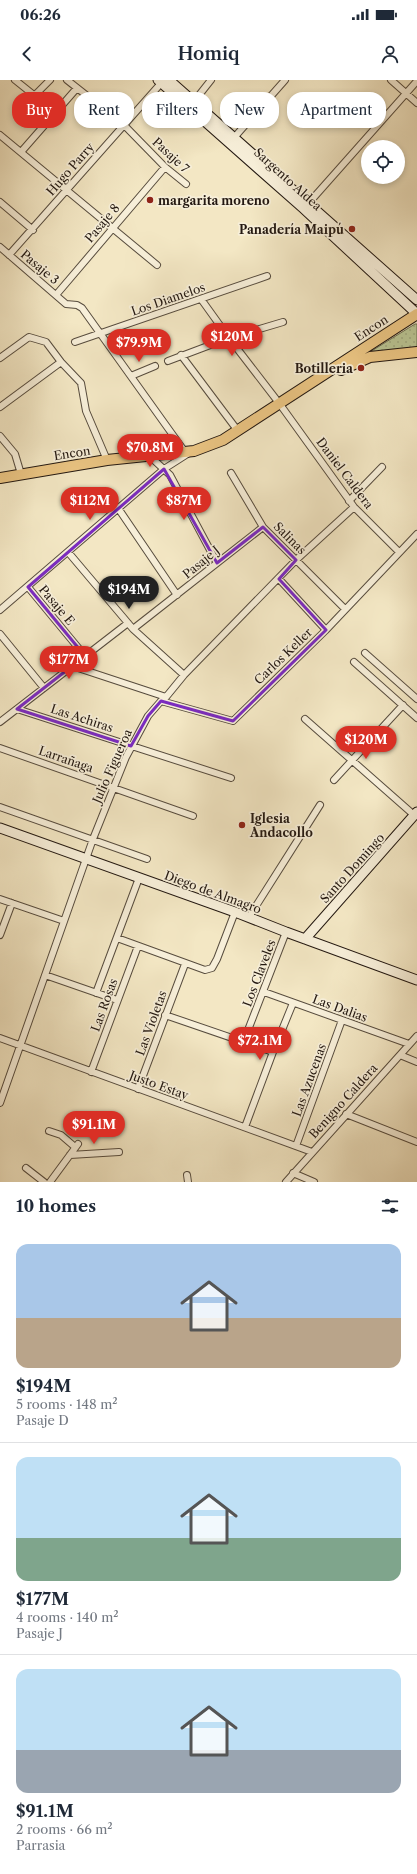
<!DOCTYPE html>
<meta charset="utf-8">
<style>
:root{--surface:#fff;--page:#f6f6f7;--text:#1f2937;--muted:#747a83;--line:#e0e1e3;--accent:#d93025}
body{margin:0;font-family:"Libre Caslon Text",serif;background:var(--page);color:var(--text);height:100vh;display:flex;flex-direction:column;font-size:15px;white-space:nowrap}
*{box-sizing:border-box;margin:0}
p{font-size:13px;color:var(--muted)}
.icon{flex:none;width:22px;height:22px;fill:none;stroke:currentColor;stroke-width:2;stroke-linecap:round;stroke-linejoin:round}
.map{position:relative;height:1102px;overflow:hidden}
.side{display:flex;flex-direction:column;background:var(--surface);flex:1}
.side>*{flex:none}
.guide{position:absolute;left:12px;top:12px;width:393px;height:36px;display:flex;gap:8px}
.fabs{position:absolute;left:361px;top:60px;display:grid;gap:8px}
.fabs a{display:grid;place-items:center;width:44px;height:44px;border-radius:50%;background:var(--surface);box-shadow:0 2px 6px #0003;font-size:20px}
.price{position:absolute;translate:-50% -34px;padding:0 9px;border-radius:14px;background:var(--accent);color:#fff;font-size:13px;line-height:26px;filter:drop-shadow(0 1px 2px #0008)}
.price::after{content:'';position:absolute;left:50%;top:24px;width:12px;height:9px;margin-left:-6px;background:inherit;clip-path:polygon(0 0,100% 0,50% 100%)}
.price.current{background:#222;color:#fff}
ul{padding:0;list-style:none}
li{display:grid;align-content:center;gap:8px;height:212px;padding:0 16px}
li+li{border-top:1px solid var(--line)}
li span{display:grid;place-items:center;height:124px;border-radius:12px;color:#555}
li>.icon{margin-inline-start:auto}
span .icon{width:72px;height:72px;fill:#fffc;stroke-width:1}
li b{font-size:17px}
h2{display:flex;justify-content:space-between;align-items:center;height:48px;padding:0 16px;font-size:17px}
.tag{padding:0 14px;border-radius:16px;background:var(--surface);box-shadow:0 2px 6px #0003;font-size:14px;line-height:36px}
.tag.current{background:var(--accent);color:#fff}
.status{display:flex;justify-content:space-between;align-items:center;height:28px;padding:0 20px;background:var(--surface);direction:ltr}
.status svg{height:11px;fill:currentColor}
header{display:flex;justify-content:space-between;align-items:center;height:52px;padding:0 16px;background:var(--surface);font-size:18px;font-weight:600}
.map>svg:first-child{display:block}
.park{fill:url(#park-dots);stroke:#6e6e52}
.lines{fill:none;stroke-linecap:round;stroke-linejoin:round}
.street-casing{stroke:#574c3e;stroke-width:8}
.secondary-casing{stroke:#231811;stroke-width:11}
.primary-casing{stroke:#231811;stroke-width:12}
.street{stroke:#f7efd9;stroke-width:6}
.secondary{stroke:#f7efd9;stroke-width:9}
.primary{stroke:#eac482;stroke-width:10}
.marked{fill:none;stroke:#7b2cbf;stroke-width:3;stroke-linejoin:round}
.poi-dot{fill:#8f2418;stroke:#f7efd9;stroke-width:1.5}
.labels{text-anchor:middle;dominant-baseline:central;stroke-width:3.5;stroke-linejoin:round;paint-order:stroke}
.street-label{font-size:12px;fill:#231811;stroke:#f7efd9}
.poi-label{font-size:12px;font-weight:bold;fill:#231811;stroke:#f7efd9;text-anchor:start}
</style>
<div class="status"><b>06:26</b><svg viewBox="0 0 49 12"><path d="M0 12V9h3v3zM5 12V6h3v6zM10 12V3h3v9zM15 12V0h3v12zM26 1h20v11H26zM47 4h2v5h-2z"/></svg></div>
<header><svg class="icon" aria-label="back" viewBox="0 0 24 24"><path d="M15 5l-7 7 7 7"/></svg>Homiq<svg class="icon" aria-label="person" viewBox="0 0 24 24"><circle cx="12" cy="8" r="4"/><path d="M4 21q1-7 8-7t8 7"/></svg></header>
<div class="map">
<svg width="417" height="1102" viewBox="0 0 417 1102">
<defs>
<pattern id="park-dots" width="8" height="8" patternUnits="userSpaceOnUse"><rect width="8" height="8" fill="#bac594"/><path d="M2 2h.1M6 6h.1" fill="none" stroke="#a0a87f" stroke-width="1.8" stroke-linecap="round"/></pattern>
</defs>
<rect width="100%" height="100%" fill="#f3e7c4"/>
<filter id="stains"><feTurbulence type="fractalNoise" baseFrequency=".005" numOctaves="4"/><feColorMatrix values="0 0 0 0 .2 0 0 0 0 .09 0 0 0 0 .02 0 0 0 .5 -.17"/></filter>
<radialGradient id="worn" r=".72"><stop offset=".6" stop-color="#630" stop-opacity="0"/><stop offset="1" stop-color="#630" stop-opacity=".3"/></radialGradient>
<path class="park" d="M415 244H417V268L379 273 370 272Z"/>
<g class="lines">
<g class="street-casing">
<path id="street" d="M15 0 55 32
M67 0 124 45 165 87 186 104
M391 0 417 23
M34 16 50 0
M192 24 211 0
M0 55 157 185
M232 60 285 0
M21 72 77 8
M0 122 33 150
M307 125 417 1
M0 167 66 224 77 225 82 228 185 372
M9 175 163 1
M56 215 165 87
M201 219 229 258 279 323 354 427 399 472
M75 262 267 196
M181 275 238 351
M0 278 29 257 46 262 61 282 81 303 86 331 107 380
M168 281 229 258 283 242
M131 296 155 286
M0 327 61 282
M0 356 15 374 21 394
M152 375 155 381 170 395 217 483
M231 393 263 447 345 529
M349 421 382 387
M118 428 177 515
M68 472 133 549 184 595
M279 499 326 550
M28 507 85 576
M0 530 164 389 189 373
M133 549 263 447
M0 554 44 608
M365 573 417 619
M354 582 417 638
M72 586 166 617
M161 621 233 641 326 550 417 454
M17 629 231 698
M305 639 414 735
M0 642 128 543
M0 668 193 736
M334 700 403 625
M0 727 147 779
M0 819 64 841
M249 837 320 725
M0 855 12 823
M117 858 205 890 212 888 217 879 235 832
M45 895 117 920
M264 912 409 964
M96 913 139 798
M165 935 273 972
M0 958 312 1072
M243 963 286 852
M400 975 417 982
M91 992 138 866
M138 1009 185 884
M0 1023 93 759 126 677 148 636 161 621 166 617 184 595 296 480 354 427
M346 1034 417 1062
M245 1047 273 972 293 923
M49 1051 61 1055 75 1067
M296 1066 342 940
M70 1075 119 1072
M26 1088 44 1102
M293 1093 314 1102
M187 1095 188 1102
M50 1102 78 1064
M286 1102 417 956"/>
</g>
<g class="secondary-casing">
<path id="secondary" d="M158 0 304 129 417 234
M169 0 417 220
M0 748 235 832 286 852 417 900
M305 859 417 732"/>
</g>
<g class="primary-casing">
<path id="primary" d="M341 290 370 277 417 272
M0 398 107 380 194 371 223 360 417 234"/>
</g>
<use href="#street" class="street"/>
<use href="#secondary" class="secondary"/>
<use href="#primary" class="primary"/>
</g>
<path class="marked" d="M164 389 217 483 263 447 296 480 279 499 326 550 233 641 161 621 148 636 131 666 17 629 85 576 28 507Z"/>
<g class="poi-dot">
<circle cx="150" cy="120" r="4"/>
<circle cx="352" cy="149" r="4"/>
<circle cx="361" cy="288" r="4"/>
<circle cx="242" cy="745" r="4"/>
</g>
<g class="labels">
<g class="street-label">
<text transform="translate(171 75) rotate(43)">Pasaje 7</text>
<text transform="translate(70 89) rotate(-49)">Hugo Parry</text>
<text transform="translate(288 99) rotate(42)">Sargento Aldea</text>
<text transform="translate(102 143) rotate(-50)">Pasaje 8</text>
<text transform="translate(40 187) rotate(40)">Pasaje 3</text>
<text transform="translate(168 219) rotate(-19)">Los Diamelos</text>
<text transform="translate(371 248) rotate(-33)">Encon</text>
<text transform="translate(72 373) rotate(-9)">Encon</text>
<text transform="translate(345 393) rotate(53)">Daniel Caldera</text>
<text transform="translate(290 458) rotate(45)">Salinas</text>
<text transform="translate(201 482) rotate(-39)">Pasaje J</text>
<text transform="translate(57 525) rotate(50)">Pasaje E</text>
<text transform="translate(283 576) rotate(-44)">Carlos Keller</text>
<text transform="translate(82 638) rotate(18)">Las Achiras</text>
<text transform="translate(66 679) rotate(19)">Larrañaga</text>
<text transform="translate(112 686) rotate(-66)">Julio Figueroa</text>
<text transform="translate(352 788) rotate(-48)">Santo Domingo</text>
<text transform="translate(213 812) rotate(20)">Diego de Almagro</text>
<text transform="translate(259 893) rotate(-69)">Los Claveles</text>
<text transform="translate(104 925) rotate(-70)">Las Rosas</text>
<text transform="translate(340 928) rotate(20)">Las Dalias</text>
<text transform="translate(151 943) rotate(-70)">Las Violetas</text>
<text transform="translate(309 1000) rotate(-70)">Las Azucenas</text>
<text transform="translate(159 1005) rotate(20)">Justo Estay</text>
<text transform="translate(343 1021) rotate(-48)">Benigno Caldera</text>
</g>
<g class="poi-label">
<text x="158" y="120">margarita moreno</text>
<text x="344" y="149" text-anchor="end">Panadería Maipú</text>
<text x="353" y="288" text-anchor="end">Botilleria</text>
<text x="250" y="738">Iglesia<tspan x="250" dy="14">Andacollo</tspan></text>
</g>
</g>
<rect width="100%" height="100%" filter="url(#stains)"/>
<rect width="100%" height="100%" fill="url(#worn)"/>
</svg>
<div class="fabs">
<a><svg class="icon" aria-label="locate" viewBox="0 0 24 24"><circle cx="12" cy="12" r="6"/><path d="M12 2v4M12 18v4M2 12h4M18 12h4"/></svg></a>
</div>
<b class="price" style="left:232px;top:277px">$120M</b>
<b class="price" style="left:139px;top:283px">$79.9M</b>
<b class="price" style="left:150px;top:388px">$70.8M</b>
<b class="price" style="left:90px;top:441px">$112M</b>
<b class="price" style="left:184px;top:441px">$87M</b>
<b class="price current" style="left:129px;top:530px">$194M</b>
<b class="price" style="left:69px;top:600px">$177M</b>
<b class="price" style="left:366px;top:680px">$120M</b>
<b class="price" style="left:260px;top:981px">$72.1M</b>
<b class="price" style="left:94px;top:1065px">$91.1M</b>
<div class="guide">
<a class="tag current">Buy</a>
<a class="tag">Rent</a>
<a class="tag">Filters</a>
<a class="tag">New</a>
<a class="tag">Apartment</a>
</div>
</div>
<section class="side">
<h2>10 homes<svg class="icon" aria-label="filters" viewBox="0 0 24 24"><path d="M4 7h16M4 17h16"/><circle cx="9" cy="7" r="2"/><circle cx="15" cy="17" r="2"/></svg></h2>
<ul>
<li><span style="background:linear-gradient(#a9c7e8 60%,#b9a48a 0)"><svg class="icon" aria-label="home" viewBox="0 0 24 24"><path d="M3 11l9-7 9 7M6 9v11h12V9"/></svg></span><div><b>$194M</b><p>5 rooms · 148 m²</p><p>Pasaje D</p></div></li>
<li><span style="background:linear-gradient(#bfe0f5 65%,#7fa58c 0)"><svg class="icon" aria-label="home" viewBox="0 0 24 24"><path d="M3 11l9-7 9 7M6 9v11h12V9"/></svg></span><div><b>$177M</b><p>4 rooms · 140 m²</p><p>Pasaje J</p></div></li>
<li><span style="background:linear-gradient(#bfe0f5 65%,#9aa5b1 0)"><svg class="icon" aria-label="home" viewBox="0 0 24 24"><path d="M3 11l9-7 9 7M6 9v11h12V9"/></svg></span><div><b>$91.1M</b><p>2 rooms · 66 m²</p><p>Parrasia</p></div></li>
</ul>
</section>
